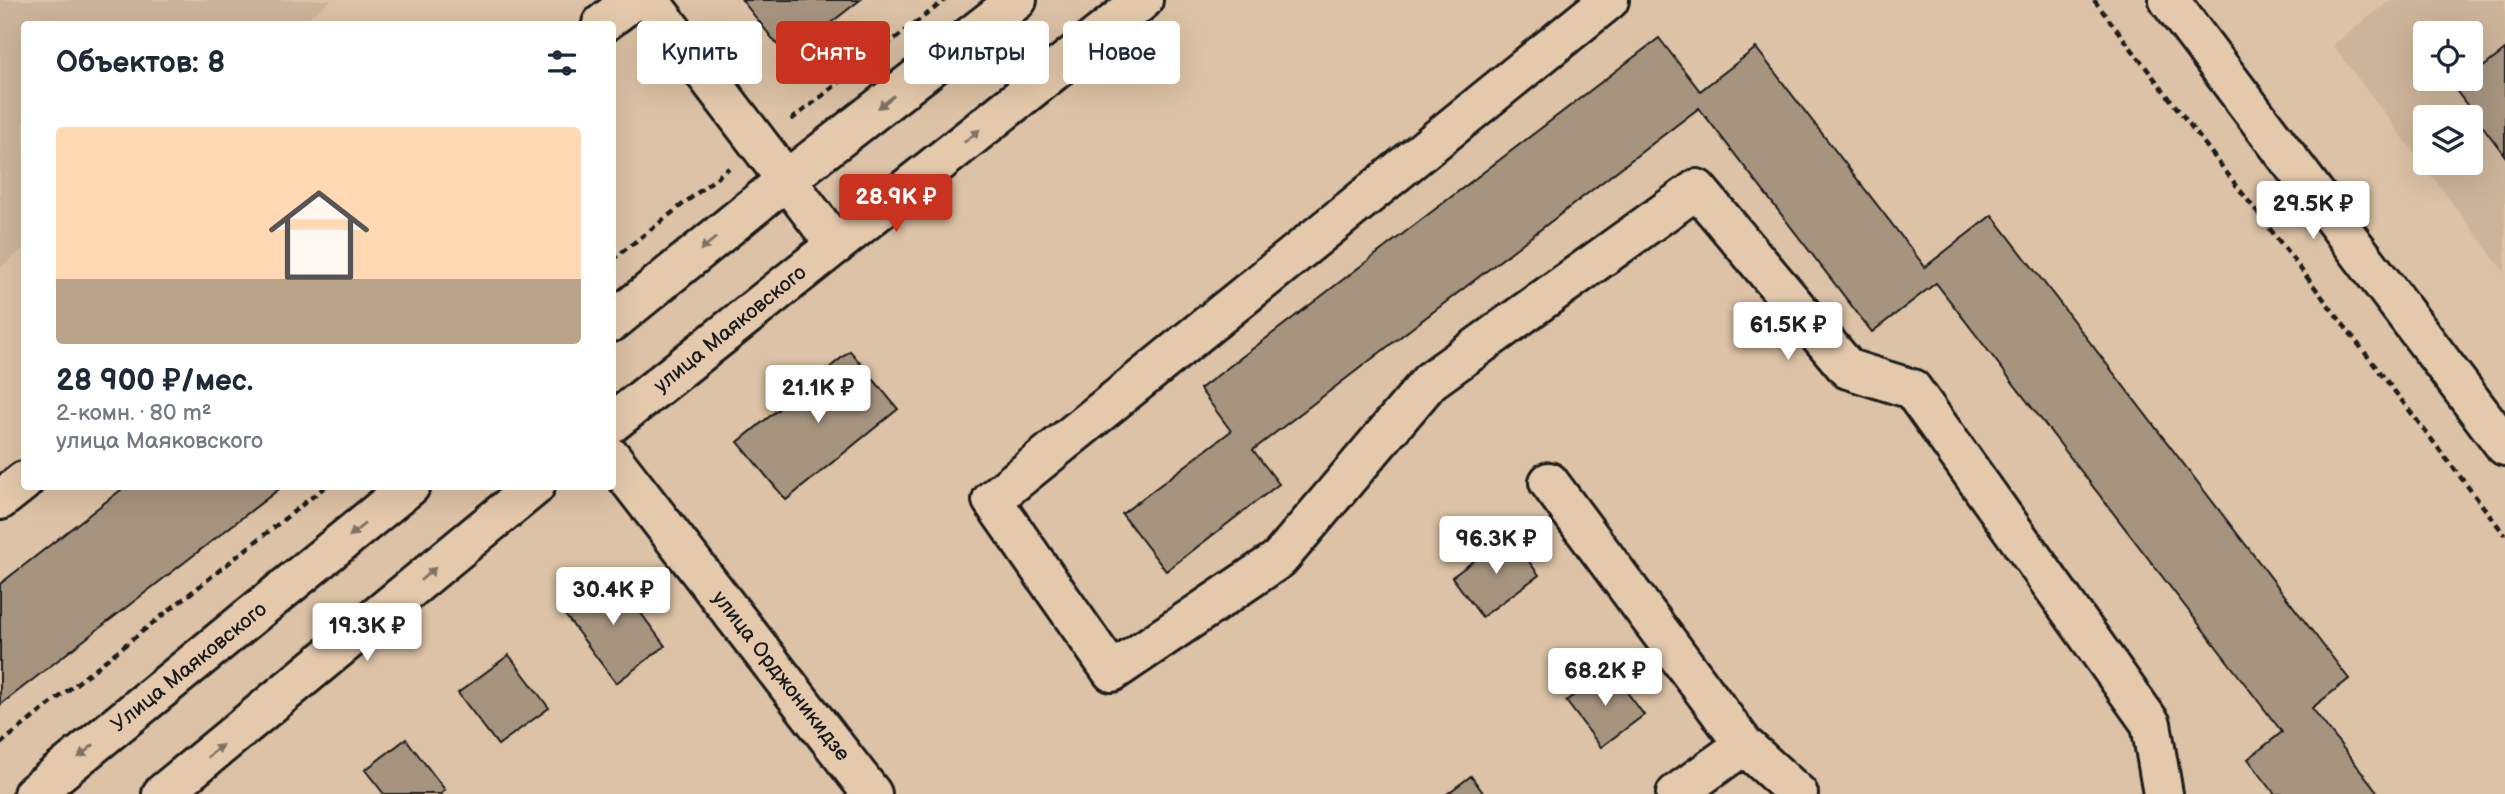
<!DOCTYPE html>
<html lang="ru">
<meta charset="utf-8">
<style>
:root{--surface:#fff;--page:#f2f2f3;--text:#1f2937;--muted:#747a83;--accent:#c8321e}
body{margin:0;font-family:"Balsamiq Sans",sans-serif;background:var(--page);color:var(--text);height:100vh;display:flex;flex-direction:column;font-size:26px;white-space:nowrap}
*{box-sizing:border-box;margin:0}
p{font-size:23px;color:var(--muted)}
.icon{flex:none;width:38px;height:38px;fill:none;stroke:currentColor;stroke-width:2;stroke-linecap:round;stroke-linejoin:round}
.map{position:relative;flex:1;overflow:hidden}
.drawer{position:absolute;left:21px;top:21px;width:595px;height:469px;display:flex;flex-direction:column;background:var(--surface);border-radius:7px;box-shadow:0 7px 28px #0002}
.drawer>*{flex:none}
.top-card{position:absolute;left:637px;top:21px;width:665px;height:63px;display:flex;gap:14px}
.fabs{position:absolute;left:2413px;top:21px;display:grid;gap:14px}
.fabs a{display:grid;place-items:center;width:70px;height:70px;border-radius:7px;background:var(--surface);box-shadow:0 7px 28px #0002;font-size:35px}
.price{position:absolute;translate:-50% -60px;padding:0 16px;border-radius:7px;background:#fff;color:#222;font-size:23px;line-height:46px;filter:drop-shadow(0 2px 4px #0008)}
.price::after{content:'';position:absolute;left:50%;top:42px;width:21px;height:16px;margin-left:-10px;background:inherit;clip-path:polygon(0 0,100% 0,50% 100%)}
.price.on{background:var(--accent);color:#fff}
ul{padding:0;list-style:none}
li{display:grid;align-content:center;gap:14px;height:371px;padding:0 35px}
li span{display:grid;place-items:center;height:217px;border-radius:7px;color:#555}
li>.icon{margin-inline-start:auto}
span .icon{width:126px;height:126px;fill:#fffc;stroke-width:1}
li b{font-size:30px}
h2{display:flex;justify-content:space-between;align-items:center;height:84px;padding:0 35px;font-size:30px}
.pill{padding:0 24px;border-radius:7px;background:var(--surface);box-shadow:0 7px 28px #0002;font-size:24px;line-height:63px}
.pill.on{background:var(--accent);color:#fff}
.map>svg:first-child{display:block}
.built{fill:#ccb49a;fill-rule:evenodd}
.building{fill:#a6947f;stroke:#1c1c1c;stroke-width:2}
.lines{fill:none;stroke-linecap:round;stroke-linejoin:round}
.minor-casing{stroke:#1c1c1c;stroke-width:44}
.path{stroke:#1c1c1c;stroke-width:4.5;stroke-dasharray:7 5;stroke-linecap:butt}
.minor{stroke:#e4c9ac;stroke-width:38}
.oneway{fill:#807264}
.labels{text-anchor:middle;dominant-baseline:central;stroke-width:5;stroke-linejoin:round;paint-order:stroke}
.street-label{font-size:21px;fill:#1c1c1c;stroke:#e4c9ac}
</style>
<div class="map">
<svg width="2505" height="794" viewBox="0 0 2505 794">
<rect width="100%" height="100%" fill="#dcc2a6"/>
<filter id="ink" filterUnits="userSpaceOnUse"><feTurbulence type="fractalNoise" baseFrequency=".0143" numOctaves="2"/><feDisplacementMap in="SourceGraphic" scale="14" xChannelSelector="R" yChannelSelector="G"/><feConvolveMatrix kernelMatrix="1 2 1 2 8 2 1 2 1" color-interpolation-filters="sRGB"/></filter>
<g filter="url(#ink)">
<path class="built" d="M0 0H331L301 24H24V248L0 268Z
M2391 0H2505V273L2333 45ZM2426 33H2471V79H2426ZM2426 117H2471V163H2426Z"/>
<path class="building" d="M742 0H860L787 57Z
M1659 38 1700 91 1756 48 1925 267 1992 215 2349 679 2312 708 2379 794H2275L2248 759 2282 732 1936 283 1872 332 1699 108 1253 450 1279 484 1166 571 1122 514 1231 431 1200 389Z
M2505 50V156L2455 89Z
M850 351 898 409 786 500 738 442Z
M126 486H283L0 705V584Z
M1509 535 1539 575 1482 617 1452 577Z
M610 571 665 646 616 683 560 608Z
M509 655 549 708 498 745 458 693Z
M1609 668 1644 715 1601 747 1566 701Z
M406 739 445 790 441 794H384L365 770Z
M1471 776 1484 794H1447Z"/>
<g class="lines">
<g class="minor-casing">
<path id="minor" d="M649 0 836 245
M1609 0 992 500 1112 672 1279 559 1430 381 1697 189 1848 369 1912 389 2151 724 2163 794
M2169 0 2505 446
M602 24 633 0
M612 322 786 180 1017 0
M612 423 1143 0
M612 458 872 794
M1549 482 1744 745 1798 794
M0 500 24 481
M33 794 410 486
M162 794 535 486
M1676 794 1744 745"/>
</g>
<path class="path" d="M2094 0 2505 535
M791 120 945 0
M612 260 729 168
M0 744 326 486"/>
<use href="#minor" class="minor"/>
</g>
<defs><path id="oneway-solid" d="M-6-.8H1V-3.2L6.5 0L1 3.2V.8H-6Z" transform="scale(1.75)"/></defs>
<g class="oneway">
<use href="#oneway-solid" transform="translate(886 102) rotate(142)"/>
<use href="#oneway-solid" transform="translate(972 136) rotate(-39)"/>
<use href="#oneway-solid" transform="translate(708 244) rotate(141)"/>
<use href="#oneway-solid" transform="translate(357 530) rotate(141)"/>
<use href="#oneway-solid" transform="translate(428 574) rotate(-40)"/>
<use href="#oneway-solid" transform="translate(86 751) rotate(141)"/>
<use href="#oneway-solid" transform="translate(215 751) rotate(-40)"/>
</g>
</g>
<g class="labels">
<g class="street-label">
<text transform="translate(730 329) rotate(-39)">улица Маяковского</text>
<text transform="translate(189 667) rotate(-39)">Улица Маяковского</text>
<text transform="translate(781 676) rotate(52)">улица Орджоникидзе</text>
</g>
</g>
</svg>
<div class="fabs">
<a><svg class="icon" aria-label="locate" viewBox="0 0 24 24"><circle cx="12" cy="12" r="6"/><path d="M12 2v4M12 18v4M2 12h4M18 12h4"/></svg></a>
<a><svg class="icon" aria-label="layers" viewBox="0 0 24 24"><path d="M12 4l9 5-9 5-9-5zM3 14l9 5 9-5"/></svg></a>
</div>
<b class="price on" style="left:896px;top:234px">28.9K ₽</b>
<b class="price" style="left:2313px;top:241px">29.5K ₽</b>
<b class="price" style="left:1788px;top:362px">61.5K ₽</b>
<b class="price" style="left:818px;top:425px">21.1K ₽</b>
<b class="price" style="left:1496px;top:576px">96.3K ₽</b>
<b class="price" style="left:613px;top:627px">30.4K ₽</b>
<b class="price" style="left:367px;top:663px">19.3K ₽</b>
<b class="price" style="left:1605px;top:708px">68.2K ₽</b>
<div class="top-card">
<a class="pill">Купить</a>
<a class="pill on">Снять</a>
<a class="pill">Фильтры</a>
<a class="pill">Новое</a>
</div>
<section class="drawer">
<h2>Объектов: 8<svg class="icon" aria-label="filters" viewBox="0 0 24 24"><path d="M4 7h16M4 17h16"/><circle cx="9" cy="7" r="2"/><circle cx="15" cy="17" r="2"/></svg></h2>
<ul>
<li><span style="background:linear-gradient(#ffd9b3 70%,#b9a48a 0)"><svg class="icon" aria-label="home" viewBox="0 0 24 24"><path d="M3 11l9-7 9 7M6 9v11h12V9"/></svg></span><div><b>28 900 ₽/мес.</b><p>2-комн. · 80 m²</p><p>улица Маяковского</p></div></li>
</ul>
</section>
</div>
